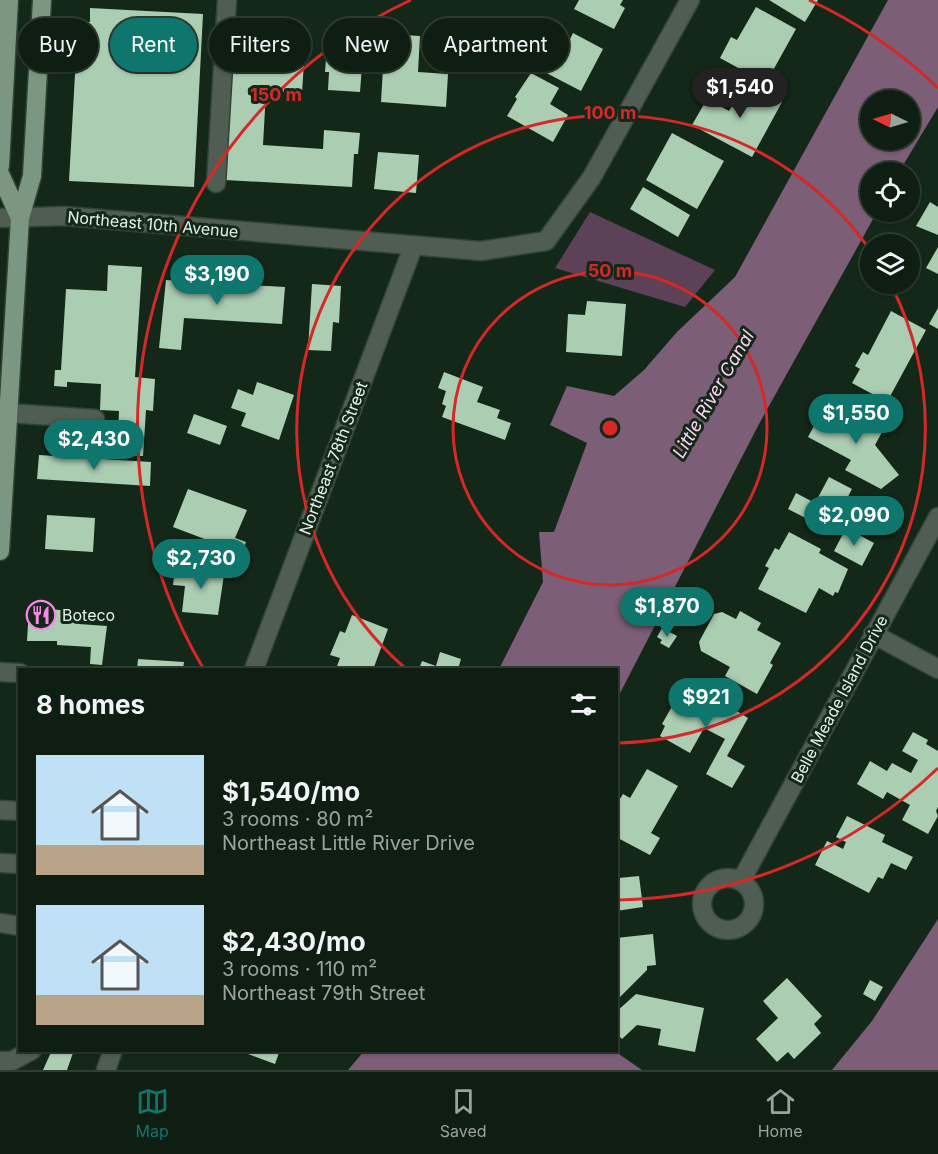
<!DOCTYPE html>
<meta charset="utf-8">
<style>
:root{--surface:#0f1e13;--page:#1d2b21;--text:#f1f3f6;--muted:#9ba2a0;--line:#2f3c33;--accent:#0f766e}
body{margin:0;font-family:Inter,sans-serif;background:var(--page);color:var(--text);height:100vh;display:flex;flex-direction:column;font-size:22px;white-space:nowrap}
*{box-sizing:border-box;margin:0}
p{font-size:20px;color:var(--muted)}
.icon{flex:none;width:33px;height:33px;fill:none;stroke:currentColor;stroke-width:2;stroke-linecap:round;stroke-linejoin:round}
.map{position:relative;flex:1;overflow:hidden}
.sheet{position:absolute;left:18px;top:668px;width:600px;height:384px;display:flex;flex-direction:column;background:var(--surface);border-radius:0px;box-shadow:0 2px 4px #0004,0 0 0 2px var(--line)}
.sheet>*{flex:none}
.banner{position:absolute;left:18px;top:18px;width:600px;height:54px;display:flex;gap:12px}
.needle{width:39px;rotate:275deg}
.buttons{position:absolute;left:860px;top:90px;display:grid;gap:12px}
.buttons a{display:grid;place-items:center;width:60px;height:60px;border-radius:50%;background:var(--surface);box-shadow:0 2px 4px #0004,0 0 0 2px var(--line);font-size:30px}
.price{position:absolute;translate:-50% -51px;padding:0 14px;border-radius:21px;background:var(--accent);color:#fff;font-size:20px;line-height:39px;filter:drop-shadow(0 2px 3px #0008)}
.price::after{content:'';position:absolute;left:50%;top:36px;width:18px;height:14px;margin-left:-9px;background:inherit;clip-path:polygon(0 0,100% 0,50% 100%)}
.price.selected{background:#222;color:#fff}
ul{padding:0;list-style:none}
li{display:flex;align-items:center;gap:18px;height:150px;padding:0 18px}
li span{display:grid;place-items:center;flex:none;width:168px;height:120px;border-radius:0px;color:#555}
li>.icon{margin-inline-start:auto}
span .icon{width:72px;height:72px;fill:#fffc;stroke-width:1}
li b{font-size:26px}
h2{display:flex;justify-content:space-between;align-items:center;height:72px;padding:0 18px;font-size:26px}
.chip{padding:0 21px;border-radius:27px;background:var(--surface);box-shadow:0 2px 4px #0004,0 0 0 2px var(--line);font-size:21px;line-height:54px}
.chip.selected{background:var(--accent);color:#fff}
.tab-bar{display:flex;justify-content:space-around;align-items:center;height:84px;border-top:2px solid var(--line);background:var(--surface);font-size:16px;color:var(--muted)}
.tab-bar a{display:grid;justify-items:center;gap:3px}
.tab-bar .selected{color:var(--accent)}
.map>svg:first-child{display:block}
.green{fill:#5c4157}
.water{fill:#7c5e76;fill-rule:evenodd}
.building{fill:#abcdb2}
.lines{fill:none;stroke-linecap:round;stroke-linejoin:round}
.minor-casing{stroke:#314436;stroke-width:21}
.major-casing{stroke:#314436;stroke-width:21}
.minor{stroke:#505d52;stroke-width:18}
.major{stroke:#7c9781;stroke-width:18}
.ring{fill:none;stroke:#d62828;stroke-width:3}
.labels{text-anchor:middle;dominant-baseline:central;stroke-width:6;stroke-linejoin:round;paint-order:stroke}
.street-label{font-size:16px;fill:#e4f1e7;stroke:#142819}
.poi-label{font-size:16px;fill:#e4f1e7;stroke:#142819;text-anchor:start}
.water-label{font-size:18px;font-style:italic;fill:#fdd2f5;stroke:#142819}
.centre{fill:#d62828;stroke:#142819;stroke-width:3}
.ring-label{font-size:18px;text-anchor:middle;font-weight:bold;fill:#d62828;stroke:#142819;stroke-width:6;stroke-linejoin:round;paint-order:stroke}
</style>
<div class="map">
<svg width="938" height="1070" viewBox="0 0 938 1070">
<rect width="100%" height="100%" fill="#142819"/>
<path class="green" d="M590 212 715 270 685 307 555 268Z"/>
<path class="water" d="M888 0H938V107L899 172H870V212H877L759 424 617 699 616 669H499L543 582 539 532H554L587 443 550 425 567 386 614 396 644 370 677 332 735 277ZM870 100H909V140H870Z
M938 919V1070H832L872 1021Z
M365 1050H613L642 1070H348Z"/>
<path class="building" d="M579 0H623L620 5 625 8 614 29 574 9Z
M769 0H818L805 22Z
M756 7 796 29 766 83 720 58 731 37 737 40Z
M90 8 203 14 194 187 69 181 78 21 90 22Z
M235 27 306 31 302 93 266 91 263 145 323 149 324 130 360 133 358 154H354L352 187 225 180Z
M328 30 352 32 351 39 364 40 360 92 328 90 329 72H325Z
M573 33 603 49 581 91 529 64 537 49 549 55 556 42 566 47Z
M385 34 420 36 418 72 448 74 446 107 381 102Z
M531 73 559 88 550 104 568 115 553 142 507 116 517 99 515 97Z
M746 82 782 102 752 157 692 125 707 99 729 111Z
M672 133 724 161 697 209 646 180Z
M378 152 419 155 416 193 374 189Z
M643 187 690 215 678 237 630 209Z
M930 202 938 207V235L916 226Z
M938 247V274L926 268Z
M108 265 142 267 135 377 155 379 153 411 146 410 143 456 117 455 119 411 100 410 101 384 67 382V387L54 386 55 370H61L66 289 107 291Z
M166 280 285 287 282 324 184 318 181 350 159 348Z
M312 284 341 286 339 323 333 322 331 351 308 350Z
M587 301 626 304 622 356 566 352 568 314 585 315Z
M938 308V329L929 324Z
M891 311 926 330 887 402 852 383 860 369 855 366 863 352 868 355Z
M444 372 483 387 477 402 500 410 497 418 511 423 505 440 442 417 446 406 442 404 446 391 438 388Z
M257 382 294 395 279 440 241 426 246 413 231 408 238 389 253 395Z
M825 406 862 425 869 413 887 423 875 445 899 475 881 489 845 470 851 460 808 437Z
M194 414 227 426 220 445 187 433Z
M39 455 151 462 150 486 37 479Z
M829 477 852 489 844 504 849 507 841 523 835 519 829 530 788 509 796 493 815 503Z
M188 489 247 510 235 538 246 542 239 559 213 548 215 543 173 527Z
M47 515 95 518 93 552 45 549Z
M846 528 874 543 862 566 834 551Z
M789 532 821 549 819 553 848 569 838 593 835 592 833 596 819 588 806 613 758 589 769 568 765 566 775 548 779 550Z
M204 567 225 568 218 615 182 612 185 586 173 585 175 569 204 571Z
M29 607 80 612 79 624 107 626 102 665 90 664 91 647 57 645V641H27Z
M740 611 761 623 757 630 781 643 770 663 773 665 757 694 725 676 730 667 701 651 699 642 714 614 722 612 736 619Z
M352 615 388 629 374 667 380 669H336L340 658 330 655 340 631 345 633Z
M662 628 677 636 669 648 660 643 662 640 657 637Z
M440 652 461 659 458 669H419L422 661 436 666Z
M138 659 184 662 183 669H137Z
M687 680 748 718 727 756 745 766 732 788 706 774 725 739 704 728 690 753 660 736 665 726 662 724Z
M913 732 928 740 926 744 938 751V807L936 811 938 816 928 834 902 820 910 805 887 792 883 799 857 784 870 761 887 771 892 763 911 773 918 760 902 751Z
M647 769 678 786 651 833 660 838 650 855 616 837V805L623 794 630 798Z
M847 816 885 835 882 842 913 857 906 870 891 863 883 879 878 877 869 893 815 865 827 841 843 849 846 842 836 837Z
M616 871 619 878 639 876 643 907 616 911Z
M653 934 656 965 647 966V970L616 1001V938Z
M787 978 822 1016 814 1024 821 1033 794 1059 788 1052 777 1062 756 1039 778 1018 763 1001Z
M870 980 883 987 875 1001 863 994Z
M636 994 704 1008 695 1052 658 1045 661 1029 637 1025 622 1039 616 1033V1012Z
M52 1050H74L67 1070H43Z
M237 1050H280L275 1064Z"/>
<g class="lines">
<g class="minor-casing">
<path id="minor" d="M216 183 227 0
M0 218 65 216 481 251 546 241 592 177 690 0
M9 413 95 419
M873 634 938 669
M254 669 413 247
M0 672 20 673
M0 810 20 811
M0 863 20 864
M702 904a26 26 0 1 1 52 0a26 26 0 1 1-52 0Z
M741 881 938 517
M0 923 20 926
M0 1061H12L32 1050
M106 1070 113 1050"/>
</g>
<g class="major-casing">
<path id="major" d="M0 166 9 0
M0 174 20 218
M0 551 20 218 32 176 42 0"/>
</g>
<use href="#minor" class="minor"/>
<use href="#major" class="major"/>
</g>
<g class="ring">
<circle cx="610" cy="428" r="157"/>
<path d="M405 668A315 315 0 1 1 870 250M891 285A315 315 0 0 1 618 743"/>
<path d="M938 768A472 472 0 0 1 618 900M203 668A472 472 0 0 1 411 0M809 0A472 472 0 0 1 938 88"/>
</g>
<defs>
<g id="restaurant-ring" transform="scale(1.5)"><circle r="9.5" fill="#142819" stroke="#f987e8" stroke-width="1.5"/><path d="M-5-6h1v4h1v-4h1v4h1v-4h1v5L-1.5 .5V6h-2V.5L-5-1ZM5-6V6H3V1.5H1.5Q1.5-4 5-6Z" fill="#f987e8"/></g>
</defs>
<g fill-rule="evenodd">
<use href="#restaurant-ring" x="41" y="615"/>
</g>
<g class="labels">
<g class="street-label">
<text transform="translate(153 224) rotate(5)">Northeast 10th Avenue</text>
<text transform="translate(333 458) rotate(-69)">Northeast 78th Street</text>
<text transform="translate(839 699) rotate(-62)">Belle Meade Island Drive</text>
</g>
<g class="poi-label">
<text x="62" y="615">Boteco</text>
</g>
<g class="water-label">
<text transform="translate(713 394) rotate(-60)">Little River Canal</text>
</g>
</g>
<circle cx="610" cy="428" r="9" class="centre"/>
<g class="ring-label">
<text x="276" y="101">150 m</text>
<text x="610" y="119">100 m</text>
<text x="610" y="277">50 m</text>
</g>
</svg>
<div class="buttons">
<a><svg class="needle" viewBox="-14 -14 28 28"><path d="M0-13l5 13h-10z" fill="#e53935"/><path d="M0 13l5-13h-10z" fill="#9ba2a0"/></svg></a>
<a><svg class="icon" aria-label="locate" viewBox="0 0 24 24"><circle cx="12" cy="12" r="6"/><path d="M12 2v4M12 18v4M2 12h4M18 12h4"/></svg></a>
<a><svg class="icon" aria-label="layers" viewBox="0 0 24 24"><path d="M12 4l9 5-9 5-9-5zM3 14l9 5 9-5"/></svg></a>
</div>
<b class="price selected" style="left:740px;top:119px">$1,540</b>
<b class="price" style="left:217px;top:306px">$3,190</b>
<b class="price" style="left:856px;top:445px">$1,550</b>
<b class="price" style="left:94px;top:471px">$2,430</b>
<b class="price" style="left:854px;top:547px">$2,090</b>
<b class="price" style="left:201px;top:590px">$2,730</b>
<b class="price" style="left:667px;top:638px">$1,870</b>
<b class="price" style="left:706px;top:729px">$921</b>
<div class="banner">
<a class="chip">Buy</a>
<a class="chip selected">Rent</a>
<a class="chip">Filters</a>
<a class="chip">New</a>
<a class="chip">Apartment</a>
</div>
<section class="sheet">
<h2>8 homes<svg class="icon" aria-label="filters" viewBox="0 0 24 24"><path d="M4 7h16M4 17h16"/><circle cx="9" cy="7" r="2"/><circle cx="15" cy="17" r="2"/></svg></h2>
<ul>
<li><span style="background:linear-gradient(#bfe0f5 75%,#b9a48a 0)"><svg class="icon" aria-label="home" viewBox="0 0 24 24"><path d="M3 11l9-7 9 7M6 9v11h12V9"/></svg></span><div><b>$1,540/mo</b><p>3 rooms · 80 m²</p><p>Northeast Little River Drive</p></div></li>
<li><span style="background:linear-gradient(#bfe0f5 75%,#b9a48a 0)"><svg class="icon" aria-label="home" viewBox="0 0 24 24"><path d="M3 11l9-7 9 7M6 9v11h12V9"/></svg></span><div><b>$2,430/mo</b><p>3 rooms · 110 m²</p><p>Northeast 79th Street</p></div></li>
</ul>
</section>
</div>
<nav class="tab-bar">
<a class="selected"><svg class="icon" aria-label="map" viewBox="0 0 24 24"><path d="M3 6l6-2 6 2 6-2v14l-6 2-6-2-6 2zM9 4v14M15 6v14"/></svg>Map</a>
<a><svg class="icon" aria-label="saved" viewBox="0 0 24 24"><path d="M7 4h10v16l-5-4-5 4z"/></svg>Saved</a>
<a><svg class="icon" aria-label="home" viewBox="0 0 24 24"><path d="M3 11l9-7 9 7M6 9v11h12V9"/></svg>Home</a>
</nav>
